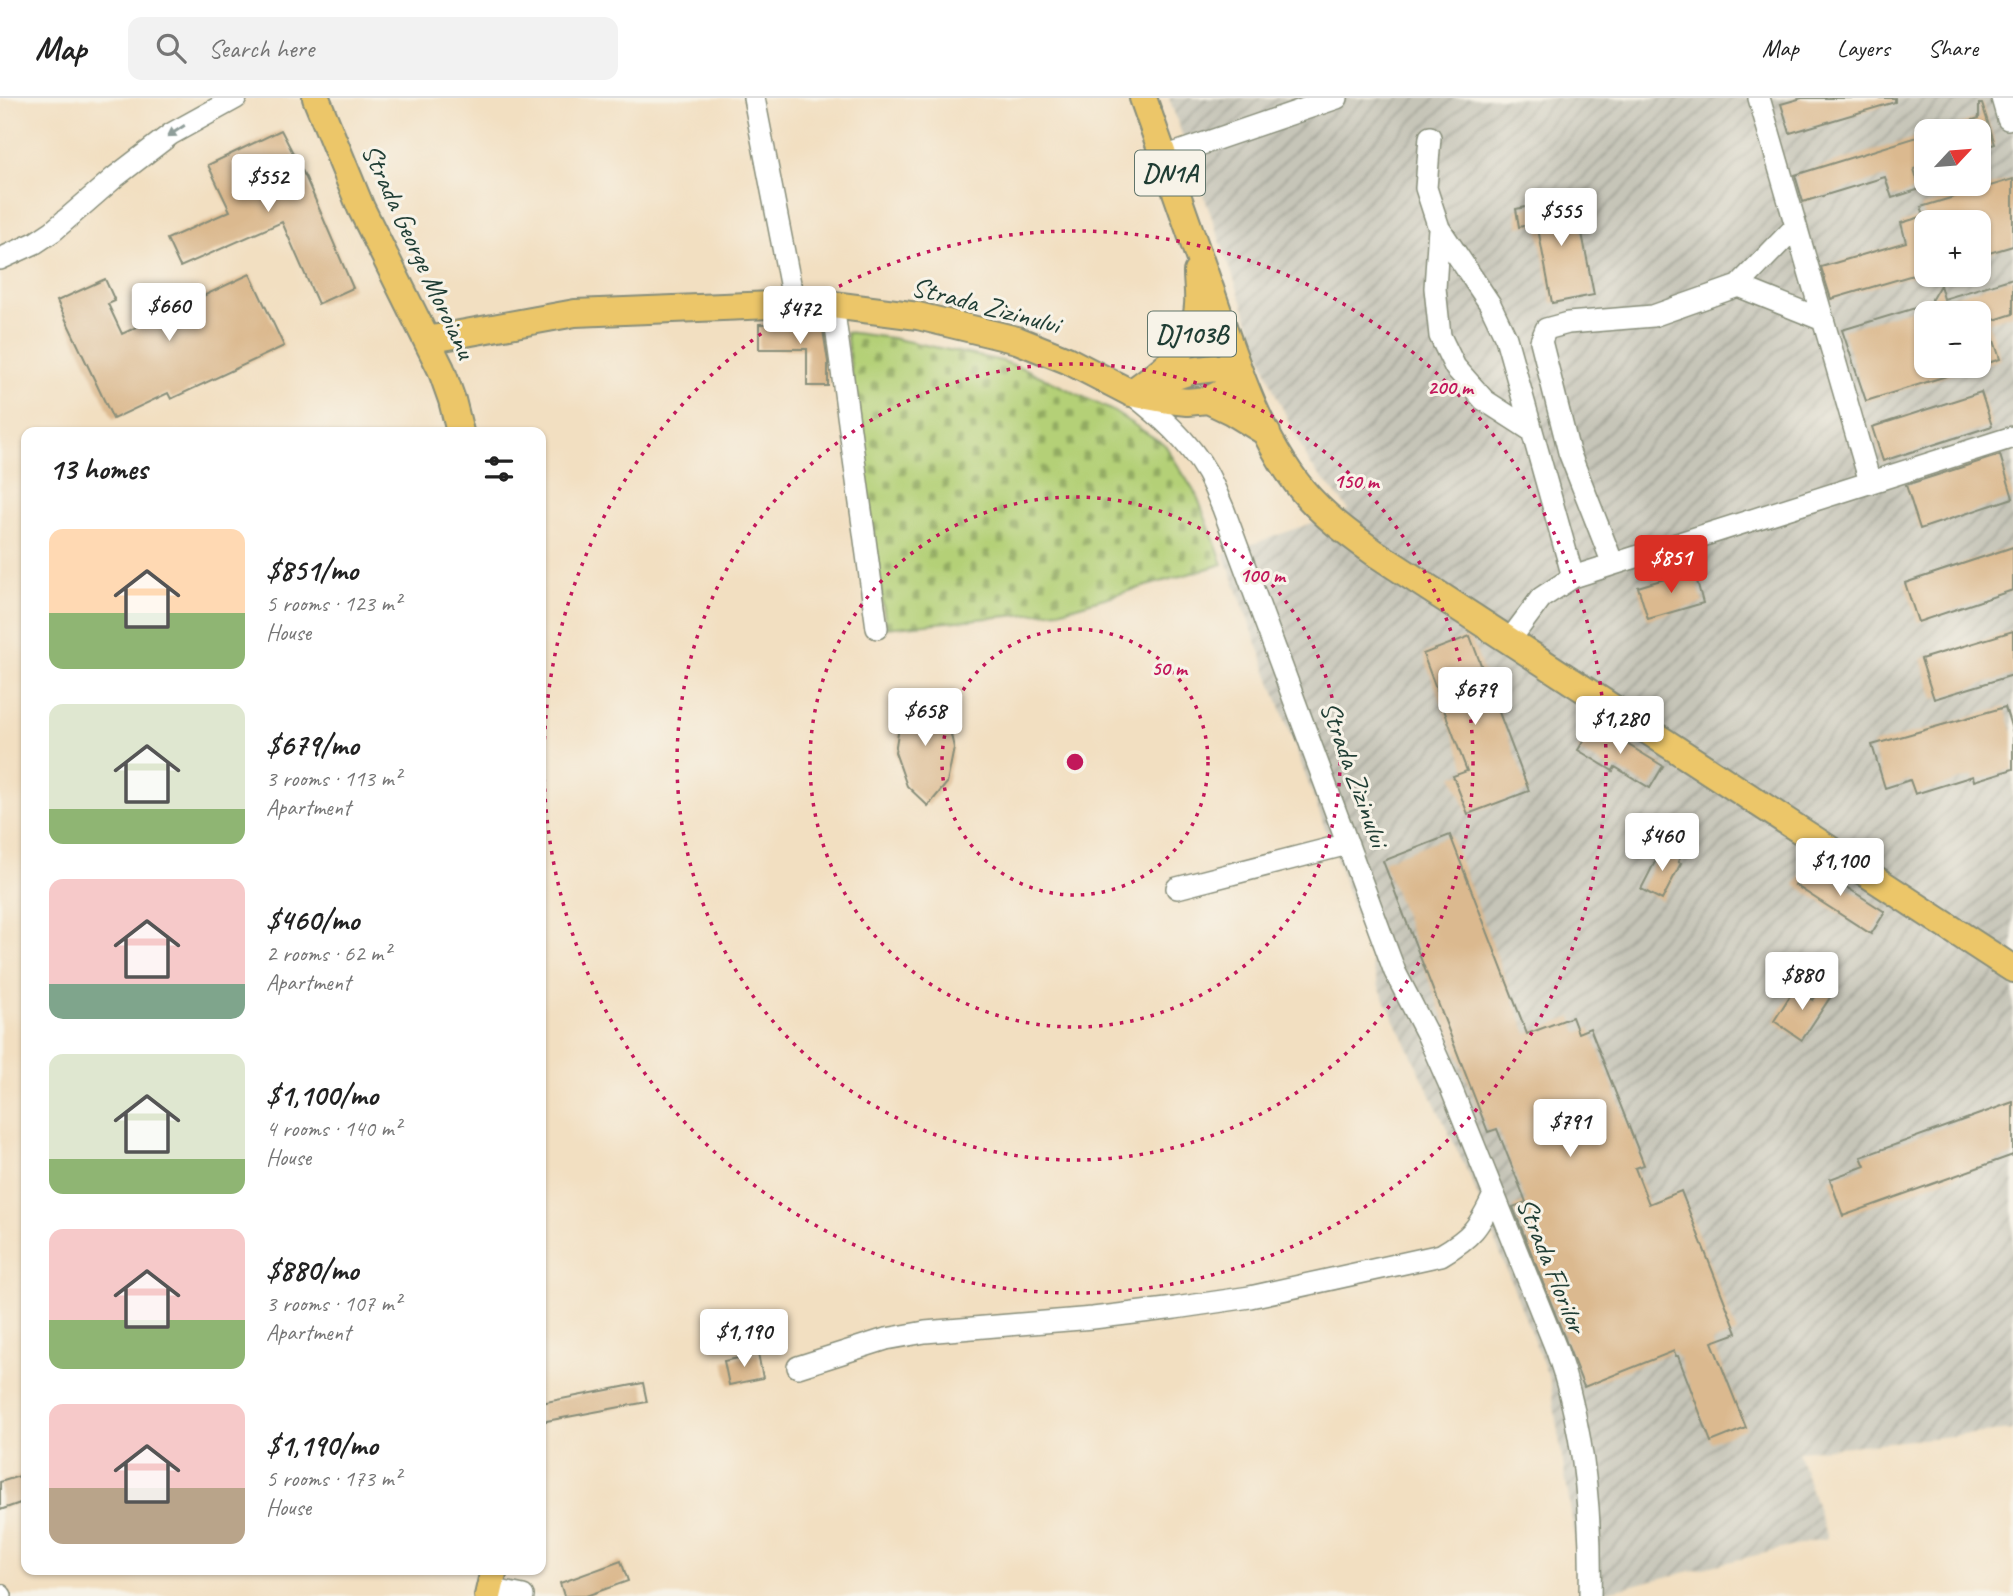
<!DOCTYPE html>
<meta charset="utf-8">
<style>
:root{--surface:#fff;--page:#f2f2f2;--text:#222;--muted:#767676;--line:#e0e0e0;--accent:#d93025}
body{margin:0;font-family:Caveat,sans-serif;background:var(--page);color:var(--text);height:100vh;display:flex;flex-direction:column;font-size:26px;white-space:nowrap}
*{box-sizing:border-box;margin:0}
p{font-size:23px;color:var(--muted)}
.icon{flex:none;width:38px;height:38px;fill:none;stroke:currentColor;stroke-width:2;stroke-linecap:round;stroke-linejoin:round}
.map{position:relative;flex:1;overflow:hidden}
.drawer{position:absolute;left:21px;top:329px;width:525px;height:1148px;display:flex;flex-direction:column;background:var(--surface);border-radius:14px;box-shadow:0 2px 5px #0004}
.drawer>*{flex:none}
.needle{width:46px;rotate:64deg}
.buttons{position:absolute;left:1914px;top:21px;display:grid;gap:14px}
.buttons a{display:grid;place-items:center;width:77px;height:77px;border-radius:14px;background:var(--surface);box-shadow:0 2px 5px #0004;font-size:35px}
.price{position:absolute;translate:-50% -60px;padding:0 16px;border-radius:7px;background:#fff;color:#222;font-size:23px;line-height:46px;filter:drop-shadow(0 2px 4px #0008)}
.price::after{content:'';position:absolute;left:50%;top:42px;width:21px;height:16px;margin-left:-10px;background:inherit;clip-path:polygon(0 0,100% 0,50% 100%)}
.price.current{background:var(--accent);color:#fff}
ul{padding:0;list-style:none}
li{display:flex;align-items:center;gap:21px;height:175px;padding:0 28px}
li span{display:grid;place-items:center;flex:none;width:196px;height:140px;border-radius:14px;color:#555}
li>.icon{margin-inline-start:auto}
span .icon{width:84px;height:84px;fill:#fffc;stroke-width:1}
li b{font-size:30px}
h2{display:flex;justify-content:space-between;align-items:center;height:84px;padding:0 28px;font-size:30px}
header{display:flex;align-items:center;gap:42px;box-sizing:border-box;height:98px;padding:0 35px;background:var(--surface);border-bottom:2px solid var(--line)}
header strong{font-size:33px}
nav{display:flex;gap:38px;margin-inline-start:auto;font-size:24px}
.search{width:490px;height:63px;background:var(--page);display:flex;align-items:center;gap:18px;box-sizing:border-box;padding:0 24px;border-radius:14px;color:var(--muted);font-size:26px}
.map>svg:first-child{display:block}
.industrial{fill:url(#industrial-furrows);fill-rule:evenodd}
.cemetery{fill:url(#cemetery-stones);stroke:#6a8656;stroke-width:2}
.building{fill:#dbb98f}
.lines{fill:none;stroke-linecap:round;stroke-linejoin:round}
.minor-casing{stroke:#888e7a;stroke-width:24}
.major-casing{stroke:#888e7a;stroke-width:30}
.minor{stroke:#fff;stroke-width:21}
.major{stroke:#ecc669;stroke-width:26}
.oneway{fill:#8f9e9a}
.ring{fill:none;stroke:#c2185b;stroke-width:3.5;stroke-dasharray:3.5 7}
.labels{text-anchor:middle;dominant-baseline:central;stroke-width:6;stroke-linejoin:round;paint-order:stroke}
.shield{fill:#f7f3e8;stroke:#60746a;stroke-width:2}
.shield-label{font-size:26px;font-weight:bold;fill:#1f3d34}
.street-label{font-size:28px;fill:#1f3d34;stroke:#f7f3e8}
.centre{fill:#c2185b;stroke:#f7f3e8;stroke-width:3.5}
.ring-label{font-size:21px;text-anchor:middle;font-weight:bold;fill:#c2185b;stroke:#f7f3e8;stroke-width:6;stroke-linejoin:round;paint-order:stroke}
</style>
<header>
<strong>Map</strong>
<div class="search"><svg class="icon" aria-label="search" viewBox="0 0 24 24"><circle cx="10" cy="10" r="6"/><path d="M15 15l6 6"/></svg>Search here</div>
<nav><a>Map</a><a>Layers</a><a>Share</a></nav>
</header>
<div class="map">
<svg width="2013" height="1498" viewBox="0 0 2013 1498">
<defs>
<pattern id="industrial-furrows" width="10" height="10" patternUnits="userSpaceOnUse" patternTransform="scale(1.75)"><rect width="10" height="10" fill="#c6c5b8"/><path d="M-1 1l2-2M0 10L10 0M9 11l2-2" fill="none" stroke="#a0a196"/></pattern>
<pattern id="cemetery-stones" width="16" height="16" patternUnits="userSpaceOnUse" patternTransform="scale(1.75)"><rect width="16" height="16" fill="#b4d077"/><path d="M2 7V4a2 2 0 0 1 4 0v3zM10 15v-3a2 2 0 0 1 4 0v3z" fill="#92aa62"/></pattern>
</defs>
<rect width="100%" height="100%" fill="#f7f3e8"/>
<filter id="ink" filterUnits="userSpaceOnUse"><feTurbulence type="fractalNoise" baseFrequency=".0143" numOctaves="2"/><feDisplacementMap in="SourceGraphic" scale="14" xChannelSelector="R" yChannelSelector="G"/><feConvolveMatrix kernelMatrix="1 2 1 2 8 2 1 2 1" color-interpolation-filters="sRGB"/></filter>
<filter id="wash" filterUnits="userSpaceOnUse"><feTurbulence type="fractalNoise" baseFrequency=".00686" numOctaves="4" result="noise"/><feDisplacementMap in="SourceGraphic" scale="28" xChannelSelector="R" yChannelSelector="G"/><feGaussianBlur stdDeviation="1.57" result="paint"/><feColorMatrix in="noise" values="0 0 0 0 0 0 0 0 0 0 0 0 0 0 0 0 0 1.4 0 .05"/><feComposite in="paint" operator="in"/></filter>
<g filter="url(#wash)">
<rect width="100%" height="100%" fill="#f2dfc1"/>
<path class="industrial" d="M1169 0H2013V1332L1798 1353 1827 1440 1604 1494 1581 1477 1550 1283 1471 1081 1379 889 1339 768 1224 456 1349 412 1310 366 1274 293ZM1927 33H1979V86H1927ZM1927 124H1979V177H1927ZM1927 215H1979V268H1927Z"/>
<path class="cemetery" d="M846 234 891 240 1002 263 1025 271 1111 312 1165 347 1197 398 1223 466 1059 513 886 530Z"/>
<g id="blocks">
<path class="building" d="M1802 0H1895V4L1790 35 1781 6Z
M1979 6H1982L1995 46 1979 51V33H1948V30L1979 20Z
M281 32 306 80 353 190 318 206 282 124 180 169 167 141 230 113 208 67Z
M1927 36V67L1914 71 1920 91 1892 100 1885 79 1803 104 1795 77Z
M2013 81V148L1979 158V124H1927V173L1831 201 1821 169 1906 144 1901 125 1924 118 1921 109Z
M1575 99 1594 197 1552 205 1537 125 1519 129 1516 111Z
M250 176 284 248 171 301 168 295 113 321 57 203 105 181 115 203 108 206 122 236Z
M2013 180V216L1988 224 2000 261 1979 268V215H1927V268H1969V271L1866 303 1842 232 1929 206 1940 187 1944 201Z
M822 225 828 264V288H807V251H759V226Z
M1981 294 1992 328 1883 363 1872 329Z
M2000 357 2013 400 1920 431 1906 387Z
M2013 449V492L1918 524 1905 485Z
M1694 472 1703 505 1648 521 1638 489Z
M2013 533V577L1934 601 1921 561Z
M1470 538 1529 693 1468 716 1453 678 1467 673 1423 556Z
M943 601 954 650 947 685 928 708 907 688 895 654 903 604Z
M2005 609 2013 635V671L1974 683 1973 678 1915 696 1910 682 1885 690 1872 647Z
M1594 626 1663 668 1650 690 1615 669 1613 673 1578 652Z
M1450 737 1527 936 1572 919 1578 935 1590 930 1644 1067 1635 1070 1649 1106 1681 1093 1737 1235 1712 1244 1746 1330 1711 1344 1678 1258H1676L1674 1253 1584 1289 1513 1109 1526 1104 1497 1031 1488 1034 1383 763Z
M1663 748 1681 757 1678 764 1681 765 1662 802 1641 791Z
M1809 765 1885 814 1871 836 1795 787Z
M1822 888 1833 895 1802 942 1774 923 1795 890 1813 902Z
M2013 1004V1057L1843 1118 1830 1081 1865 1068 1861 1059Z
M758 1256 763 1280 729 1287 724 1263Z
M643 1285 647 1304 541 1324V1305Z
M26 1376V1403L0 1412V1384Z
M621 1463 628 1483 586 1498H564L560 1485Z"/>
</g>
</g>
<g filter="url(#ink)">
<use href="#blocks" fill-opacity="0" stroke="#888e7a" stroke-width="2"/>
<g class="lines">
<g class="minor-casing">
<path id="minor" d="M754 0 794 206
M1759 0 1870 384
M2002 0 2008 21
M1430 39 1426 90 1439 130 1490 206 1506 240 1573 479
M1164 59 1337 0
M1796 128 1738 188 1823 222
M1439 130 1435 190 1440 238 1455 269 1484 302 1532 333
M0 161 35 145 53 133 115 79 171 36 236 0
M833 207 877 530
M1131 295C1160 318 1188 342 1207 375 1213 386 1218 399 1223 410L1395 874 1427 936 1451 990 1557 1253C1584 1331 1592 1416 1590 1498
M1613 466 1569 354 1541 243 1546 231 1568 225 1653 218 1738 188
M1509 543 1541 500 1573 479 2013 339
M1177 790 1348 746
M798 1269 886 1241 925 1234 1093 1220 1175 1210 1250 1199 1441 1157C1472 1139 1479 1129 1494 1097
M490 1491 523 1498
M0 1497 1 1498"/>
</g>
<g class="major-casing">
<path id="major" d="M316 0 361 110 441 271 452 302 460 334
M1143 0C1166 65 1189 130 1212 196 1235 263 1257 336 1303 393 1324 418 1349 436 1375 455L2013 871
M427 242 575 215 794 206 833 207 918 218 1017 242 1067 262 1131 295 1169 302 1187 304 1208 302 1222 295 1241 278
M1155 285 1191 273 1215 270 1241 278
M1131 295C1164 271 1195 252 1198 207 1199 196 1197 185 1197 174
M1208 302 1231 313 1267 335
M488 1498 494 1472"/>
</g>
<use href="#minor" class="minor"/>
<use href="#major" class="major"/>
</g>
<defs><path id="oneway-solid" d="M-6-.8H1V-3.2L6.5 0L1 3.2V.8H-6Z" transform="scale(1.75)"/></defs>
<use class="oneway" href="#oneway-solid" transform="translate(176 33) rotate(147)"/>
</g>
<g class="ring">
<circle cx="1075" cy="664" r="133"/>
<circle cx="1075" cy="664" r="265"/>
<circle cx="1075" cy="664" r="398"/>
<circle cx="1075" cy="664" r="531"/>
</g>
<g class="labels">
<g class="shield">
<rect x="1135" y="52.5" width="70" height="45" rx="5"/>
<rect x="1148" y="213.5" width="88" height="45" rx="5"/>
</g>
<g class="shield-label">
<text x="1170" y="75">DN1A</text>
<text x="1192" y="236">DJ103B</text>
</g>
<g class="street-label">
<text transform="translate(419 153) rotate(65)">Strada George Moroianu</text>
<text transform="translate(986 207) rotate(15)">Strada Zizinului</text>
<text transform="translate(1355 676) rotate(70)">Strada Zizinului</text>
<text transform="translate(1552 1167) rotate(68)">Strada Florilor</text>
</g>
</g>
<circle cx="1075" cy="664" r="10" class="centre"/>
<g class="ring-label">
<text x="1450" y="296">200 m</text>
<text x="1356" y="390">150 m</text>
<text x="1262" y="484">100 m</text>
<text x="1169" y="577">50 m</text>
</g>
</svg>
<div class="buttons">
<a><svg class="needle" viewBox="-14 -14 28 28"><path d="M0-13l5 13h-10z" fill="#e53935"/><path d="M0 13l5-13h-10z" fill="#767676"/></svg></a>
<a>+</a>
<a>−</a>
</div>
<b class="price" style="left:268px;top:116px">$552</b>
<b class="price" style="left:1561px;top:150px">$555</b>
<b class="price" style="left:169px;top:245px">$660</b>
<b class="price" style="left:800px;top:248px">$472</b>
<b class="price current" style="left:1671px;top:497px">$851</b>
<b class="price" style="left:1475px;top:629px">$679</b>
<b class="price" style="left:925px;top:650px">$658</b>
<b class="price" style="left:1620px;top:658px">$1,280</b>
<b class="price" style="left:1662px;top:775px">$460</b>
<b class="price" style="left:1840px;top:800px">$1,100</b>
<b class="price" style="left:1802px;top:914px">$880</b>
<b class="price" style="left:1570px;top:1061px">$791</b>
<b class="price" style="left:744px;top:1271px">$1,190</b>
<section class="drawer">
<h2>13 homes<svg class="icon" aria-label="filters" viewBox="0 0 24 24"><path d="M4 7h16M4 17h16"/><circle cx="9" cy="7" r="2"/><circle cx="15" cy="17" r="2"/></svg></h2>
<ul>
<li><span style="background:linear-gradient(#ffd9b3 60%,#8fb573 0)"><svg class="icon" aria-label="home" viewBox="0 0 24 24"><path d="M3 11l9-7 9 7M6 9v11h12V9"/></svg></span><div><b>$851/mo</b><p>5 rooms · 123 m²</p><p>House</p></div></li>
<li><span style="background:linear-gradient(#dfe7d0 75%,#8fb573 0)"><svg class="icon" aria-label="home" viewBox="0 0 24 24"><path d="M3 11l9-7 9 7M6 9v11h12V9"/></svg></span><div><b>$679/mo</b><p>3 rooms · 113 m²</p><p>Apartment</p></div></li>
<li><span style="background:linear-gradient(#f6c9c9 75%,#7fa58c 0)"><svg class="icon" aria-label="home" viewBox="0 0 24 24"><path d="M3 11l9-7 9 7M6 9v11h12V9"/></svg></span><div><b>$460/mo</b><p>2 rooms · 62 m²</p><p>Apartment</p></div></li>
<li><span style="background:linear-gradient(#dfe7d0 75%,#8fb573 0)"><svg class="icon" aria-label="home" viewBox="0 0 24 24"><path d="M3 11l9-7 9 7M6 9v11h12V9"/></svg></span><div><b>$1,100/mo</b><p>4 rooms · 140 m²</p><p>House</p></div></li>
<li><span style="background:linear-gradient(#f6c9c9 65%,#8fb573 0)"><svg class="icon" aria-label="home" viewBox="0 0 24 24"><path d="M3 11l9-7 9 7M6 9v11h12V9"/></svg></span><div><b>$880/mo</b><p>3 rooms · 107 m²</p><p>Apartment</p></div></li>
<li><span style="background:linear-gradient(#f6c9c9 60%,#b9a48a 0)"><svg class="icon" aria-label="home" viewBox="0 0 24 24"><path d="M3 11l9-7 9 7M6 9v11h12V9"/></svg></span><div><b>$1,190/mo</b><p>5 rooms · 173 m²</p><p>House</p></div></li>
</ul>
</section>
</div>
